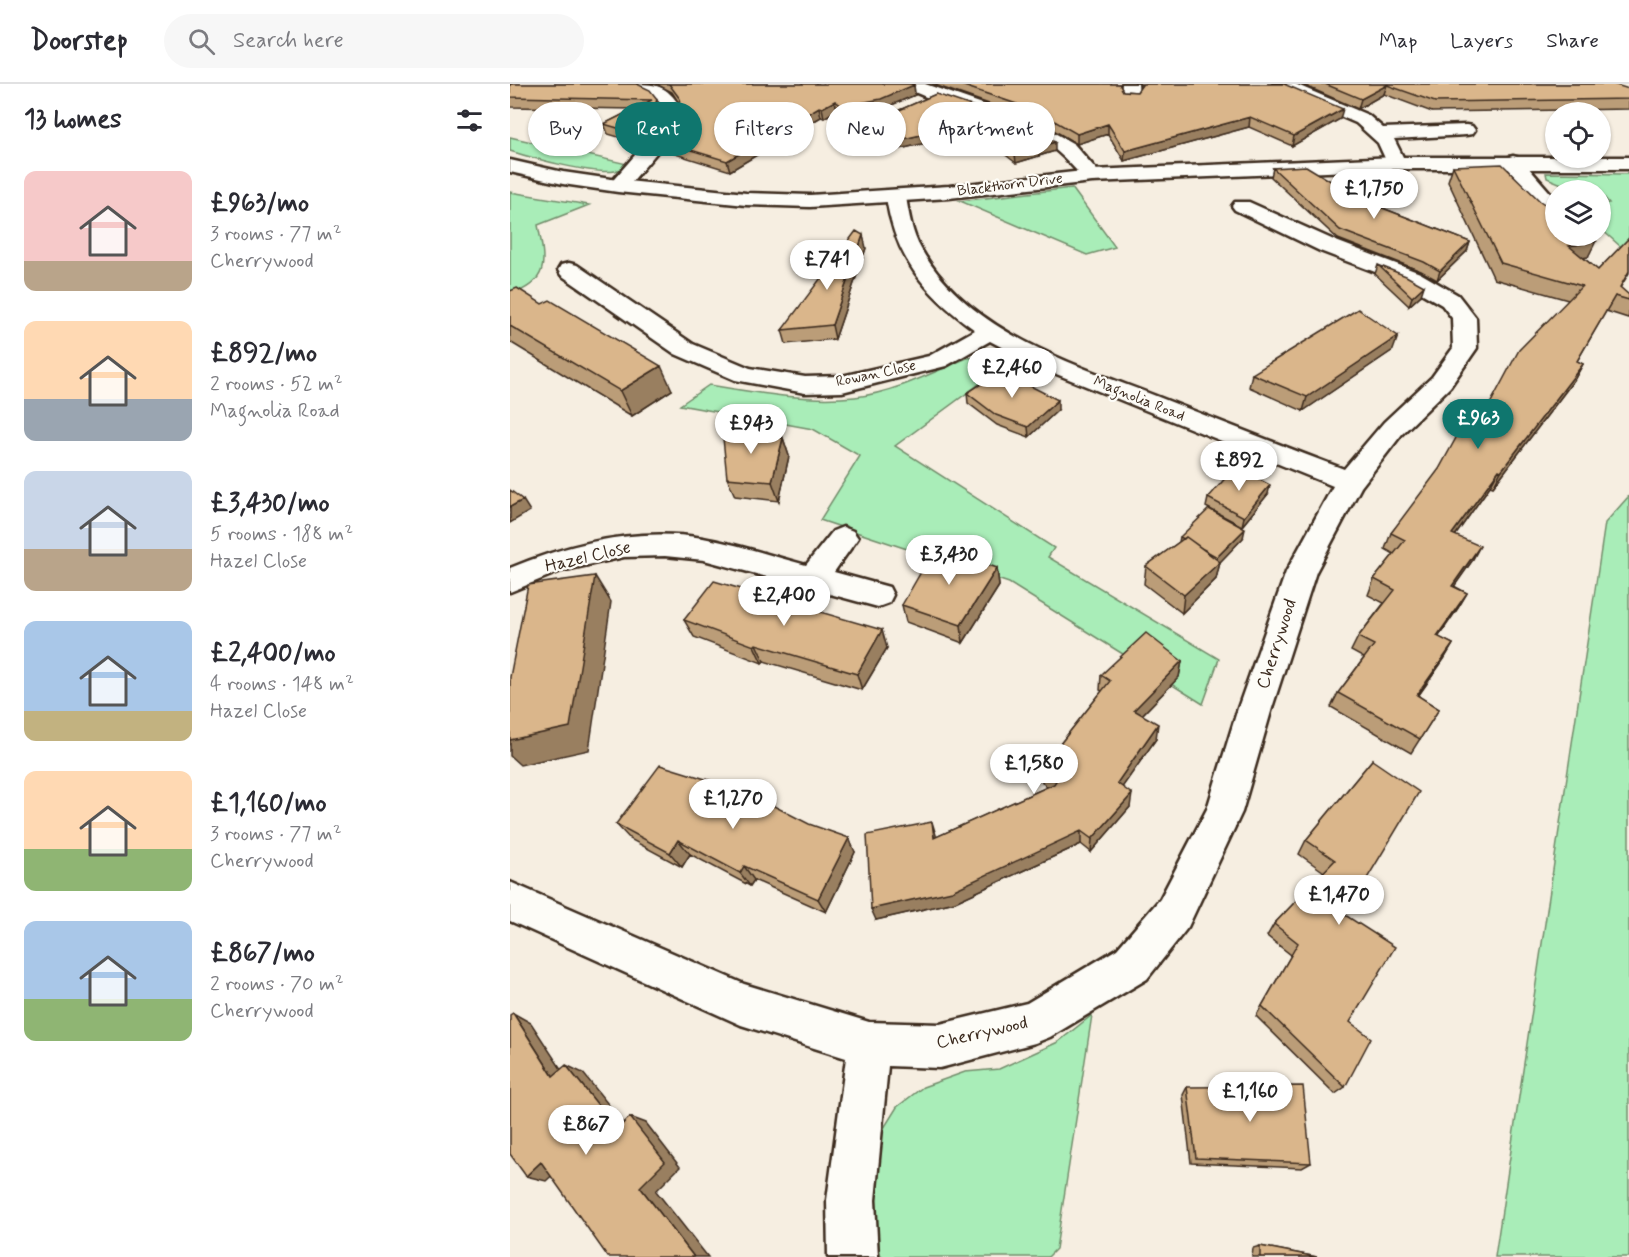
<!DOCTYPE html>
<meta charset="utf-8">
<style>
:root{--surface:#fff;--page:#f7f7f7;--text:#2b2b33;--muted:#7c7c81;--line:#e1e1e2;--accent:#0f766e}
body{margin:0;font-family:Mynerve,sans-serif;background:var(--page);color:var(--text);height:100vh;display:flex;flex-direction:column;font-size:22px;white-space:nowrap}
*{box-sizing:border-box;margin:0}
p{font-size:20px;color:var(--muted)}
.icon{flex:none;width:33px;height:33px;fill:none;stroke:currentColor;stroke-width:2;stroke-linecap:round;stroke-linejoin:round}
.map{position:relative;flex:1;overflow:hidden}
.panel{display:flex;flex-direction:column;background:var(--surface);width:510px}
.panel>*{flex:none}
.top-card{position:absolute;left:18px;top:18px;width:570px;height:54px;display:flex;gap:12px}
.tools{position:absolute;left:1035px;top:18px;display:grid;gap:12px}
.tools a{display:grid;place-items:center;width:66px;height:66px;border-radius:50%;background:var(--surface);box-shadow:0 2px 4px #0004;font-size:30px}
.price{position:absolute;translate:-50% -51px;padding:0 14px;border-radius:21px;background:#fff;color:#222;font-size:20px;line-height:39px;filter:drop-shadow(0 2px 3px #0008)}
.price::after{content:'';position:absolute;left:50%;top:36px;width:18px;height:14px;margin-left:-9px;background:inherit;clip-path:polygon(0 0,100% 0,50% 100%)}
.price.on{background:var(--accent);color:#fff}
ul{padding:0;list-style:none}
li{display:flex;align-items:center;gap:18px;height:150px;padding:0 24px}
li span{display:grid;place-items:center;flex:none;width:168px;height:120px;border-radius:12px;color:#555}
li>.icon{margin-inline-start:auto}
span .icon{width:72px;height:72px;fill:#fffc;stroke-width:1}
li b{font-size:26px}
h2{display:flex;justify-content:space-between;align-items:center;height:72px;padding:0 24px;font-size:26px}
.tag{padding:0 21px;border-radius:27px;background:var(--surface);box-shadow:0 2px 4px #0004;font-size:21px;line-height:54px}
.tag.on{background:var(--accent);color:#fff}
header{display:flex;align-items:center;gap:36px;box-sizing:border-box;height:84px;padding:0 30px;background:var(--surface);border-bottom:2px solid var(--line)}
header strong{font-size:28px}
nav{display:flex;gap:33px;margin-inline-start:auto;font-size:21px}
.search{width:420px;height:54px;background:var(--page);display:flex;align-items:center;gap:15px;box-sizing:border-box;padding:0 21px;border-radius:33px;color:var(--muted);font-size:22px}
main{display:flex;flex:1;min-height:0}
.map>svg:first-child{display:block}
.green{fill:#a9edb8;stroke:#728c6b;stroke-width:1.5}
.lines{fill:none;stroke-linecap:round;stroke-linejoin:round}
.street-casing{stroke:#3b2a1e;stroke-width:5}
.secondary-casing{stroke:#3b2a1e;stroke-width:5}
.street{fill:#fdfcf7;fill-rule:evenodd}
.secondary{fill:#fdfcf7;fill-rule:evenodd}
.wall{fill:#bb9d78;stroke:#3b2a1e;stroke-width:1.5}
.shaded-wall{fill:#997f61;stroke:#3b2a1e;stroke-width:1.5}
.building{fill:#dab68b;stroke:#3b2a1e;stroke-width:1.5}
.labels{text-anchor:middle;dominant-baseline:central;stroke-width:4.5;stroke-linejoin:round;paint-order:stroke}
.far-street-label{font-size:15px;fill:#3b2a1e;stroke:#fdfcf7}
.street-label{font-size:18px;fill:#3b2a1e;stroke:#fdfcf7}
</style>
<header>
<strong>Doorstep</strong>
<div class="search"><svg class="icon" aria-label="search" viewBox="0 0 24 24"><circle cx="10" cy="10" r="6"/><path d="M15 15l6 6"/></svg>Search here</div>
<nav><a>Map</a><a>Layers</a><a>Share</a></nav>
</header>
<main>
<section class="panel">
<h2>13 homes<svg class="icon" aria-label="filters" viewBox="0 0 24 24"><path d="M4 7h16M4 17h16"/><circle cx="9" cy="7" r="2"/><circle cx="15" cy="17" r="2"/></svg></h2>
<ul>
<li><span style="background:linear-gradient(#f6c9c9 75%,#b9a48a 0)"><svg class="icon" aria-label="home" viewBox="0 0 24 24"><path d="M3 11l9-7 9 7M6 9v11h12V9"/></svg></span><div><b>£963/mo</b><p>3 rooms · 77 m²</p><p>Cherrywood</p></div></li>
<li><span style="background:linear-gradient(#ffd9b3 65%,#9aa5b1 0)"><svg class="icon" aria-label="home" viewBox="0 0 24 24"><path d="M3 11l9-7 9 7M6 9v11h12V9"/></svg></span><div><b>£892/mo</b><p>2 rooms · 52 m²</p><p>Magnolia Road</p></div></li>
<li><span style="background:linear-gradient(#c9d6e8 65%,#b9a48a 0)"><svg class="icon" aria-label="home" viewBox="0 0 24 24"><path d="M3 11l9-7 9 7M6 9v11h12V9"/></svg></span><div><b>£3,430/mo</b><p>5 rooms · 188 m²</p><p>Hazel Close</p></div></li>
<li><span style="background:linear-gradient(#a9c7e8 75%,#c2b280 0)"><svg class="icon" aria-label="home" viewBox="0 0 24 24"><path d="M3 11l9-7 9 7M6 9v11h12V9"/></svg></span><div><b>£2,400/mo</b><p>4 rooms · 148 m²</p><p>Hazel Close</p></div></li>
<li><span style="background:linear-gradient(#ffd9b3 65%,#8fb573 0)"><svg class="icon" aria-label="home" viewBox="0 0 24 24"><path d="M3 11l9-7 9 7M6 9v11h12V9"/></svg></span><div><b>£1,160/mo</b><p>3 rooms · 77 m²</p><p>Cherrywood</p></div></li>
<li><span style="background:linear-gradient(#a9c7e8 65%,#8fb573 0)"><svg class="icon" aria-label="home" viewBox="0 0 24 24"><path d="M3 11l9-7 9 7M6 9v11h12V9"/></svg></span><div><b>£867/mo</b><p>2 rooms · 70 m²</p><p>Cherrywood</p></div></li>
</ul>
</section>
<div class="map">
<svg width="1119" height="1173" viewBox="0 0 1119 1173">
<rect width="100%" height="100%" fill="#f6eee1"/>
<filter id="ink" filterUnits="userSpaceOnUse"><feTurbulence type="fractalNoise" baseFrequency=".0167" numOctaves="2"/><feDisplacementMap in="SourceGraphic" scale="12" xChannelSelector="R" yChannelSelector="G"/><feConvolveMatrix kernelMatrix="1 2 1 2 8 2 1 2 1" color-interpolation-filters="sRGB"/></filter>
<g filter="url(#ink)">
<path class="green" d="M0 53 117 80C113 83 110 86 105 87 84 91 22 74 0 67Z
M1036 89 1119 90V170L1091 145V120L1099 119 1091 110 1090 106 1054 101 1037 94Z
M562 104 605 163 577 171 450 117Z
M0 108 79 121 28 141C35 177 41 197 0 211Z
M470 273 485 275 495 281 385 362 544 464 538 473 709 575 693 620 499 499 310 436 350 372 303 345 170 321 199 301C247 309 296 318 345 313 383 309 422 289 457 274Z
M1119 412V1173H985L1095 439Z
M582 931 546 1165 538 1173H371L363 1142 369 1052 387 1023 413 1003 455 988 489 985 548 958Z"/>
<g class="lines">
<g class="street-casing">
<path id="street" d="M119 0C146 0 156 0 171 24L164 48 115 106H101L98 102 146 47 153 24C143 5 129 11 119 0Z
M392 0H415L527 39 564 60 592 92 589 96H575C557 75 541 59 516 47 493 36 401 13 392 0Z
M612 0H628L629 11 626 15H614L611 11Z
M763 0H785L858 31 873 44 956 41 962 42 965 46 962 50 956 51 884 55 896 79 893 83H879L868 59 846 39 765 4Z
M1003 72 1010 74 1045 114V122H1031L996 82 994 78 996 74Z
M386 107 393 109 396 113C399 131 402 149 411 165 459 250 567 281 651 314 712 338 773 362 834 385L874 338 922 293 943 264 942 234 932 221 894 199 810 167 725 126 722 122 725 118H739L826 157 910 189 948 211 966 234 967 264 940 303 892 350 851 403 806 488 762 624 732 728 678 843 637 895 540 953 525 959 430 984 378 982 365 1116 368 1173H318L317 1116 336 974 231 941 0 837V798L234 900 359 938 430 940 517 919 607 865 650 815 697 725 728 624 776 488 823 402 529 283 480 257 436 282 332 308 295 309 225 296 165 270 51 191 48 186 51 181 59 179 67 181 183 260 240 284 295 293 332 292 419 272 465 246C415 210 385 174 376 113L379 109Z
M333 443 343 447 348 454 324 488 379 503 383 511 379 519 368 523 194 476 155 472 114 473 51 487 0 508V484C61 459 127 443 193 454 227 460 262 472 296 481L323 447Z"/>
</g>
<g class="secondary-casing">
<path id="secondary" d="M886 73H1119V85H886L582 98 439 114 300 123 236 121 108 108 53 100 0 88V76L53 88 108 96 236 109 300 111 439 102 582 86Z"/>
</g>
<use href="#street" class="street"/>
<use href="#secondary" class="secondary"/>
</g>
<path class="wall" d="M0 0H127L151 24 144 46 132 60 98 50 94 40 124 25 0 23Z
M146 0H401L404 1 405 11 372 25 342 31 338 35 327 26 314 34 311 33 220 87 152 66 148 56 163 39 169 19 162 8Z
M422 0H610V2L613 7 627 8 630 3V0H774L830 35 782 62 739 43 614 77 598 50 567 60 528 37Z
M791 0H1103L1119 15V25L922 28 874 10 848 25Z
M426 10 545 67 506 79 466 48 421 62 416 59 381 67 351 44 350 36 385 28Z
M943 82 1078 173 1074 174 1088 186 1119 154V189L1110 204 1119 211V232L1118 234 1096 227 1067 277 1073 280 1064 296 983 403 980 402 945 452 962 477 944 502 957 509 948 524 928 553 943 560 934 575 908 612 929 625 901 669 821 623 828 609 854 574 841 567 848 553 874 519 858 511 864 495 884 470 875 465 881 449 965 348 1058 216 984 195 938 97Z
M763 84 852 116 960 158 957 167 927 196 911 187 828 155 761 93Z
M356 164 325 255 276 260 272 246Z
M868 181 911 211 899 222 865 190Z
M0 207 162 306 122 332 0 258Z
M883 266 793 327 739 303 742 290Z
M457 309 548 326 519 353 487 341 458 319Z
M273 354 279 372 269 417 225 412 217 394Z
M758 410 732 442 696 423 698 414Z
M670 453 733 454 710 478 706 495 672 529 634 500 636 482 669 458Z
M487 484 489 502 453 559 396 538 392 521Z
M174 536 377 564 352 606 254 577 252 579 184 553Z
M672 577 669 593 632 631 646 655 612 703 620 723 581 768 571 760 445 818 366 836 426 753 537 703 532 698 531 684 592 607 590 606 591 591Z
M862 676 835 831 840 938 835 1003 825 1010 746 932 781 871 757 852 764 840 814 788 789 770 796 756Z
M106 740 345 768 316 828 244 796 240 802 180 770 172 783 120 755Z
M677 1003 801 1079 792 1084 681 1079 673 1011Z
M750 1162 807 1173H742L743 1164Z"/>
<path class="shaded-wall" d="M404 1 405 11 372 25 342 31 338 35 336 25 340 21Z
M877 1 874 10 848 25 851 15Z
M147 15 151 24 144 46 132 60 128 50Z
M325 17 327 26 314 34 312 24Z
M309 23 311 33 220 87 217 77Z
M833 25 830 35 782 62 784 52Z
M740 33 739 43 614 77 615 67Z
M465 40 466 48 421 62 420 53Z
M598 40V50L567 60V50Z
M415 50 416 59 381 67 380 58Z
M545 58V67L506 79 505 70Z
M353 151 356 164 325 255 322 241Z
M1086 157 1078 173 1052 177 1059 162Z
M960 158 957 167 927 196 930 187Z
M914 202 911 211 899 222 902 213Z
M888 252 883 266 793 327 797 313Z
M1073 280 1064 296 983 403 991 387Z
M151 282 162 306 122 332 110 307Z
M548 316V326L519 353 518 343Z
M273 354 279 372 269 417 262 398Z
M989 386 980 402 935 466 942 450Z
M760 401 758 410 732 442 734 433Z
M13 416 20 427 0 439V423Z
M735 445 733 454 710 478 706 495 672 529 674 511 705 482 707 473Z
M970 462 962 477 934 517 942 502Z
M487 484 489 502 453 559 451 541Z
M85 492 101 518 79 666 10 681 0 672V656Z
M957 509 948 524 919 567 927 552Z
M372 546 377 564 352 606 347 590Z
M246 560 254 577 252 579 244 562Z
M943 560 934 575 899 625 907 611Z
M672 577 669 593 622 641 624 626Z
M648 640 646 655 606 712 607 699Z
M622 710 620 723 581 768 582 755Z
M422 738 426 751 428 766 424 754Z
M571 747V760L445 818 366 836 361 825Z
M339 754 345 768 316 828 308 815Z
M168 756 180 770 172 783 160 769Z
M234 782 244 796 240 802 230 789Z
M3 929 21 939 61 1000 43 992Z
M56 981 73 989 123 1051 107 1045Z
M120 1033 136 1039 170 1083 146 1107 198 1173H184L130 1103Z
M31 1078 51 1083 36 1097 16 1092Z"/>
<path class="building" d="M0 0H127L140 6 147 15 141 36 128 50 94 40 142 16 0 13Z
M159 0H401L404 1 371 15 340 21 336 25 325 17 312 24 309 23 217 77 148 56 163 39 170 15Z
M448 0H609L613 7 627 8 632 1V0H774L833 25 784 52 740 33 615 67 598 40 567 50 527 27Z
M815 0H1103L1119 5V15L925 18 877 1 851 15Z
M426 10 506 37 545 58 505 70 465 40 420 53 415 50 380 58 350 36 385 28Z
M992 80 1030 117 1046 128V152H1078L1086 157 1059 162 1088 186 1119 154V187L1110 203 1119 211V216L1105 212 1067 277 1073 280 991 387 989 386 942 450 970 462 942 502 957 509 927 552 943 560 907 611 929 625 910 655 828 609 864 561 848 553 885 506 864 495 895 456 881 449 929 385 952 343 965 348 1009 266 1072 202 991 179 943 82Z
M796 82 852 116 960 158 930 187 914 178 830 146 763 84Z
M346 147 353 151 322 241 272 246Z
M868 181 896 192 914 202 902 213Z
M7 204 32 220 40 216 151 282 110 307 0 242V207Z
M848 225 888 252 797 313 742 290Z
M491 287 548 316 518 343 486 331 457 309Z
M212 344 273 354 262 398 217 394Z
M725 383 760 401 734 433 698 414Z
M0 406 13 416 0 423Z
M699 425 735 445 707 473 693 465 676 453 674 455 670 453Z
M676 453 710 478 674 511 636 482Z
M426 462 487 484 451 541 392 521Z
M85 492 60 643 0 656V593L18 501Z
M204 497 372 546 347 590 246 560 244 562 174 536Z
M636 549 672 577 624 626 648 640 607 699 622 710 582 755 571 747 442 807 361 825 357 751 422 738 424 754 544 700 546 697 531 684 600 597 591 591Z
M862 676 909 708 835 831 885 863 840 938 861 954 835 1003 752 922 788 859 764 840 825 776 796 756Z
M150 681 215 701 217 698 299 740 339 754 308 815 234 782 230 789 168 756 160 769 106 740Z
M3 929 43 992 56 981 107 1045 120 1033 155 1078 130 1103 184 1173H98L31 1078 16 1092 0 1070V931Z
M793 1002 801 1079 686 1074 677 1003Z
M750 1162 807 1173H750Z"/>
</g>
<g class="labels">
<g class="far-street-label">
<text transform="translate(500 101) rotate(-7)">Blackthorn Drive</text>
<text transform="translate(366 290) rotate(-12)">Rowan Close</text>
<text transform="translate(629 315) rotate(22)">Magnolia Road</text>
</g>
<g class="street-label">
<text transform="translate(78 473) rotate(-13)">Hazel Close</text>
<text transform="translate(767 560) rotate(-72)">Cherrywood</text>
<text transform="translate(472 949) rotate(-13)">Cherrywood</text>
</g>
</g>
</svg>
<div class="tools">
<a><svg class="icon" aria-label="locate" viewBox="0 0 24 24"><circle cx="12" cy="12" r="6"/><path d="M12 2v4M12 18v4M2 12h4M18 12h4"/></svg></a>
<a><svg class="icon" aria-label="layers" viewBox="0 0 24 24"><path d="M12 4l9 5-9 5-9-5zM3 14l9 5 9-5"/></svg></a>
</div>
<b class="price" style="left:864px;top:136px">£1,750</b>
<b class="price" style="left:317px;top:207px">£741</b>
<b class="price" style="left:502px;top:315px">£2,460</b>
<b class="price on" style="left:968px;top:366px">£963</b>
<b class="price" style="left:241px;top:371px">£943</b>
<b class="price" style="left:729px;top:408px">£892</b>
<b class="price" style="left:439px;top:502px">£3,430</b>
<b class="price" style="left:274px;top:543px">£2,400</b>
<b class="price" style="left:524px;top:711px">£1,580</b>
<b class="price" style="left:223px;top:746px">£1,270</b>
<b class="price" style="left:829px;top:842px">£1,470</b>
<b class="price" style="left:740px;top:1039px">£1,160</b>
<b class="price" style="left:76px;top:1072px">£867</b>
<div class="top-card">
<a class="tag">Buy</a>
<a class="tag on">Rent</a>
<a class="tag">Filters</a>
<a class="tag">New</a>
<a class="tag">Apartment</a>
</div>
</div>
</main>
